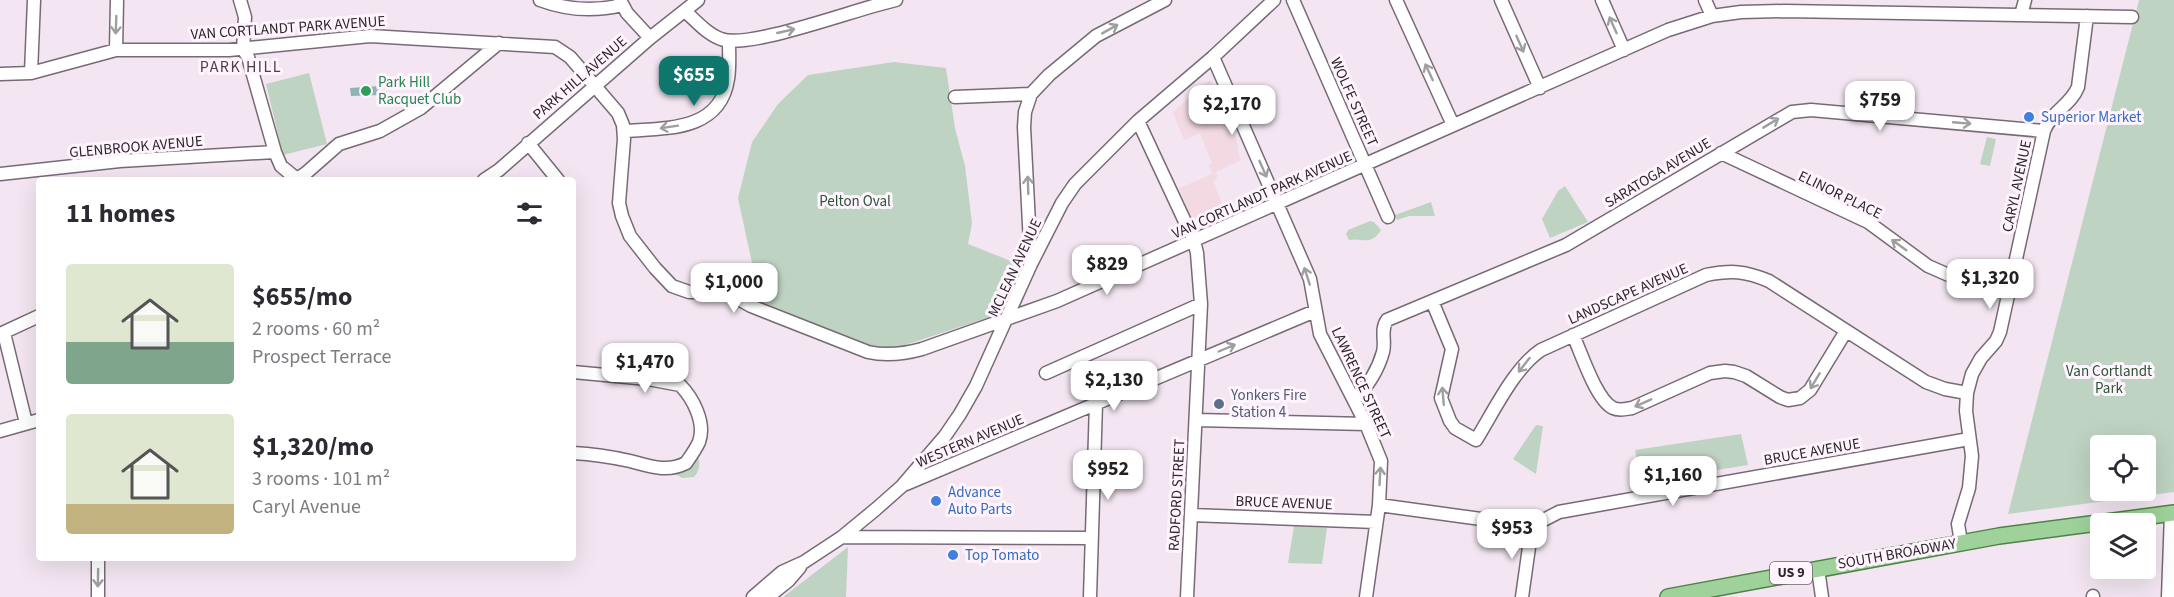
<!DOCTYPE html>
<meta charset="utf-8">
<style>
:root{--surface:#fff;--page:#f7f7f7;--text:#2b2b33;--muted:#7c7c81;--accent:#0f766e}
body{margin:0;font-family:"Source Sans 3",sans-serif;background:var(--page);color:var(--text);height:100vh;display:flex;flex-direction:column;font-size:22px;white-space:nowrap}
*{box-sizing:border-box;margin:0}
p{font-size:20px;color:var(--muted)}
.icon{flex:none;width:33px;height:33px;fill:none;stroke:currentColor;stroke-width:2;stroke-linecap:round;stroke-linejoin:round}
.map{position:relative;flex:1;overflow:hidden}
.details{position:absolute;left:36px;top:177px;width:540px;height:384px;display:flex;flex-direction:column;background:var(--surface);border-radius:6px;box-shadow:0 6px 24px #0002}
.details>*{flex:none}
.fabs{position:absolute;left:2090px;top:435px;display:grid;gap:12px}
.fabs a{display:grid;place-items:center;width:66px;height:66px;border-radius:6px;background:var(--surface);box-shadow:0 6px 24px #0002;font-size:30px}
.price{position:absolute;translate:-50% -51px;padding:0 14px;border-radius:12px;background:#fff;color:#222;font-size:20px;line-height:39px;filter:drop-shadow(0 2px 3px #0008)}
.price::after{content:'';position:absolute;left:50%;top:36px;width:18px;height:14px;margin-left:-9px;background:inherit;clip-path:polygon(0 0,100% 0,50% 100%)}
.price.selected{background:var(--accent);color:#fff}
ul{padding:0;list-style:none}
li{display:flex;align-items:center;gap:18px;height:150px;padding:0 30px}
li span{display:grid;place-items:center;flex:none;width:168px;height:120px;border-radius:6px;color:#555}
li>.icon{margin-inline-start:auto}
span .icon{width:72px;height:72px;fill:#fffc;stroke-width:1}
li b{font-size:26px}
h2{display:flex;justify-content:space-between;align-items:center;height:72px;padding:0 30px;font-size:26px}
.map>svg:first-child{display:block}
.education{fill:#f2d9e2}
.green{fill:#bfd3c2;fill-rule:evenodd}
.water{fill:#8db3b3}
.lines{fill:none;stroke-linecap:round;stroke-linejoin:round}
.minor-casing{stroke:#766b75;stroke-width:15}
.major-casing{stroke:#4c8347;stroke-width:18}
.minor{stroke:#fff;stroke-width:12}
.major{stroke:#9ed29a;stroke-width:15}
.oneway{stroke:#a09ea0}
.leisure-dot{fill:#2e9e5b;stroke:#fff4fe;stroke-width:2}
.shop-dot{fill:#3f7fe0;stroke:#fff4fe;stroke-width:2}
.service-dot{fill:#5c6f8a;stroke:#fff4fe;stroke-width:2}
.labels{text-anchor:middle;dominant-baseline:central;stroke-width:6;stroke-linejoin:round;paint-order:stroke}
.shield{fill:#fff4fe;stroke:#6b646a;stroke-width:1.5}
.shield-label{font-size:14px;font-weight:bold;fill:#2c272b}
.street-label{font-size:15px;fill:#2c272b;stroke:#fff4fe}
.leisure-label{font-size:15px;fill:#27864d;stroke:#fff4fe;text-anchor:start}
.shop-label{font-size:15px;fill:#366cbe;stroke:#fff4fe;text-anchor:start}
.park-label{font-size:15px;fill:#2a5434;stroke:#fff4fe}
.service-label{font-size:15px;fill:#4e5e75;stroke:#fff4fe;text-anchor:start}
.neighbourhood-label{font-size:16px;letter-spacing:1.5px;fill:#4b414a;stroke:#fff4fe}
</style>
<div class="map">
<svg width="2174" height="597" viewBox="0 0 2174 597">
<rect width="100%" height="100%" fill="#f3e6f2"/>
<path class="education" d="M1210 80 1213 85 1211 89 1215 88 1239 147 1237 149 1241 160 1216 172 1218 178 1213 181 1223 205 1217 208 1219 213 1193 222 1179 188 1212 174 1209 164 1212 163 1200 133 1184 140 1173 112Z"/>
<path class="green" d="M2139 0H2174V492L2008 514ZM2100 446H2145V490H2100Z
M894 62 946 68 955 128 965 166 972 223 968 244 1016 263 995 312 990 317 902 346 894 349 872 347 745 295 752 263 738 198 752 142 778 104 808 75Z
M309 73 327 144 283 155 266 84Z
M1987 137 1996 139 1990 166 1980 164Z
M1565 186 1588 222 1550 238 1542 219 1558 191Z
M1431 202 1435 216H1409L1397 220 1395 215Z
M1370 221 1374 222 1381 230C1370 247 1363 237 1349 240L1346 234 1348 230Z
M1536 425 1543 426 1536 474 1513 459Z
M1741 434 1748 465 1641 482 1635 450Z
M697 453C700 463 701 469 694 477L682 478 674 473Z
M1294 526 1327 528 1322 564 1288 563Z
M848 547 846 597H783Z"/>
<path class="water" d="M380 86 381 95 351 96 350 88Z"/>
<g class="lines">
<g class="minor-casing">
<path id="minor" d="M240 0 245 17 243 49 248 57 275 152 281 166 298 180
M540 0C567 10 594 12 622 5
M620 0 627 13 650 38
M1293 0 1388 217
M1396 0 1453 125
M1501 0 1540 88
M1602 0 1624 50
M1705 0 1712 16
M685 11C696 21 707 34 721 39 749 50 861 7 896 0
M2021 15 2025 0
M116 50 117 0
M1213 57 1310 279 1320 334 1366 424 1381 461 1379 505 1366 597
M31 73 34 0
M0 74 31 73 116 50H229L370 36 555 47 570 57 618 113 623 125 624 139 619 203 622 216 630 236 655 268 672 286 689 292H718L731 295 751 306 868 352C886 356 904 354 922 349L1057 301 1668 30 1712 16 1741 12 1785 11 2132 17
M955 97 1031 94
M1138 121 1194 241 1197 253 1201 304 1187 597
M624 131C665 128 720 132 728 79 730 67 729 54 729 42
M528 143 558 180
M1721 153 1868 222 1928 266 1969 284 2009 293
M0 174 120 161 275 152
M297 179 306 173 339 144 380 131 421 108 499 43
M484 180 499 170 650 38 698 0
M1031 263 1024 127 1025 112 1031 94 1049 75 1096 36 1165 0
M1432 301 1452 349 1441 398 1450 421 1455 428 1476 440C1494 411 1514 368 1541 350L1706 275C1732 270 1745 271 1769 281L1926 382 1945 389 1967 393
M4 333 26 423
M0 334 39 316
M1573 335C1581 352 1596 400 1613 408 1619 411 1626 409 1632 408L1710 373 1725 371 1734 372 1746 376 1780 397 1788 400 1800 398 1810 390 1846 331
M573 372 648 379 680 385C693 398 706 423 699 442 696 449 690 457 686 463 667 473 649 466 630 461 612 457 592 454 573 453
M1046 373 1201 304
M1354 400C1367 387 1378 370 1383 352 1386 341 1380 330 1387 320L1566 245 1792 112 1811 110 2044 131
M1196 420 1366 424
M0 431 39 420
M906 484 1315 311
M1379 505 1532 526 1559 512 1969 439
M1191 515 1376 522
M842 537 1092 538
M1961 542 1958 524 1969 488 1972 456 1966 411 1967 393 1972 374 1981 358 1996 341 2000 332 2044 131C2051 112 2071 105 2078 87L2087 16
M1818 569 1822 597
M98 597V558
M753 597 782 572 804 562 842 537 876 509 902 486 945 436 960 414 976 386 1031 264 1062 203 1075 184 1138 121 1213 57 1274 0
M768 597 788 581 800 567
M1090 597 1096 403
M1522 597 1532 526
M2093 597V596
M2168 597 2171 513"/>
</g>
<g class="major-casing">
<path id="major" d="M1668 597 1999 536 2174 513"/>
</g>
<use href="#minor" class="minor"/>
<use href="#major" class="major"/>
</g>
<defs><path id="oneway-shaft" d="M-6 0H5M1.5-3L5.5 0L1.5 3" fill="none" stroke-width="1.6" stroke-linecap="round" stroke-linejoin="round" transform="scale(1.5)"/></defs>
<g class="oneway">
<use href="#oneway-shaft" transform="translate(116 25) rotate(92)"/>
<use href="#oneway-shaft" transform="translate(1613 25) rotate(-114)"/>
<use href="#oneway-shaft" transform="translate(1110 29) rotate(-29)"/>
<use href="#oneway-shaft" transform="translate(786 31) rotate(-13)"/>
<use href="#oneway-shaft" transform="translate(1520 44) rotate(66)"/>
<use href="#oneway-shaft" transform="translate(1429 72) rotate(-115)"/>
<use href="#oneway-shaft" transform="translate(1771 123) rotate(-31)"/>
<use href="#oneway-shaft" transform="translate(1962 123) rotate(5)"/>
<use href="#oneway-shaft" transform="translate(669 127) rotate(171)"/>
<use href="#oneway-shaft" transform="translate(1263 169) rotate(66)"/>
<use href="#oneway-shaft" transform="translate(1028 185) rotate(-92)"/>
<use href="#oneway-shaft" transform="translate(1899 245) rotate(-144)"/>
<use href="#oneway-shaft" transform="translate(1307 276) rotate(-108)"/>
<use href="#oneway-shaft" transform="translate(1227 348) rotate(-23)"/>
<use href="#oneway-shaft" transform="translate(1524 365) rotate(128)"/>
<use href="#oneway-shaft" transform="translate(1815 381) rotate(121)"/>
<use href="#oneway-shaft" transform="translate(1443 396) rotate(-95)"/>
<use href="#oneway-shaft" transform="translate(1643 403) rotate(156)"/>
<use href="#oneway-shaft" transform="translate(1380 476) rotate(-87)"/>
<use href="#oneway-shaft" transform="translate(98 578) rotate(91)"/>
</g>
<circle class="leisure-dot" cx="366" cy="91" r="6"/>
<g class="shop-dot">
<circle cx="2029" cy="117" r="6"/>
<circle cx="936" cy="501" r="6"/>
<circle cx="953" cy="555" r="6"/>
</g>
<circle class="service-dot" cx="1219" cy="404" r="6"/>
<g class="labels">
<rect class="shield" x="1770" y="562" width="42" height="22" rx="4.5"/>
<g class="shield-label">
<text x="1791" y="573">US 9</text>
</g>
<g class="street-label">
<text transform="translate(288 28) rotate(-4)">VAN CORTLANDT PARK AVENUE</text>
<text transform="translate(580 78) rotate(-41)">PARK HILL AVENUE</text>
<text transform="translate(1354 102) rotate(66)">WOLFE STREET</text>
<text transform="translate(136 147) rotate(-5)">GLENBROOK AVENUE</text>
<text transform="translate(1658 173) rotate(-31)">SARATOGA AVENUE</text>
<text transform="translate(2017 186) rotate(-78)">CARYL AVENUE</text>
<text transform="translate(1262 195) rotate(-24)">VAN CORTLANDT PARK AVENUE</text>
<text transform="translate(1840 195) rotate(26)">ELINOR PLACE</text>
<text transform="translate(1015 268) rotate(-65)">MCLEAN AVENUE</text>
<text transform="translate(1628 294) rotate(-24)">LANDSCAPE AVENUE</text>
<text transform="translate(1361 383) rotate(65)">LAWRENCE STREET</text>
<text transform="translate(970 441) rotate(-23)">WESTERN AVENUE</text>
<text transform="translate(1812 452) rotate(-10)">BRUCE AVENUE</text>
<text transform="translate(1177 495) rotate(-87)">RADFORD STREET</text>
<text transform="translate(1284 503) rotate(2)">BRUCE AVENUE</text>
<text transform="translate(1897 554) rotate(-10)">SOUTH BROADWAY</text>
</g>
<g class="leisure-label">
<text x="378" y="82">Park Hill<tspan x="378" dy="17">Racquet Club</tspan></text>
</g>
<g class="shop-label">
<text x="2041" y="117">Superior Market</text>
<text x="948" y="492">Advance<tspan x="948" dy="17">Auto Parts</tspan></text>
<text x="965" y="555">Top Tomato</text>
</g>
<g class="park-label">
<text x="855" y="201">Pelton Oval</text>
<text x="2109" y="371">Van Cortlandt<tspan x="2109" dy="17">Park</tspan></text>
</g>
<g class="service-label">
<text x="1231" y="395">Yonkers Fire<tspan x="1231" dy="17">Station 4</tspan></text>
</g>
<g class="neighbourhood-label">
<text x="241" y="67">PARK HILL</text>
</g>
</g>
</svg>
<div class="fabs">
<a><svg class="icon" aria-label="locate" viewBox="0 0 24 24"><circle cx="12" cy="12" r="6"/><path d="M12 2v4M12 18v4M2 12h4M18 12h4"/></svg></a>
<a><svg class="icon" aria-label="layers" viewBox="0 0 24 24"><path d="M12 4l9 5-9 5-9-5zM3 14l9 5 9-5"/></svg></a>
</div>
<b class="price selected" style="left:694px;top:107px">$655</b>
<b class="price" style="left:1880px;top:132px">$759</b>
<b class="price" style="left:1232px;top:136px">$2,170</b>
<b class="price" style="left:1107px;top:296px">$829</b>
<b class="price" style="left:1990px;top:310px">$1,320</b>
<b class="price" style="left:734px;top:314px">$1,000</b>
<b class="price" style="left:645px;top:394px">$1,470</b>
<b class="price" style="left:1114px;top:412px">$2,130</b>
<b class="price" style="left:1108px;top:501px">$952</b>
<b class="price" style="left:1673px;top:507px">$1,160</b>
<b class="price" style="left:1512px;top:560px">$953</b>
<section class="details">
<h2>11 homes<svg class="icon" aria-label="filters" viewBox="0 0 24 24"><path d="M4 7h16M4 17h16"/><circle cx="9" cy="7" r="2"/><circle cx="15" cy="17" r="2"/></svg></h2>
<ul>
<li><span style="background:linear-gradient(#dfe7d0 65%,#7fa58c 0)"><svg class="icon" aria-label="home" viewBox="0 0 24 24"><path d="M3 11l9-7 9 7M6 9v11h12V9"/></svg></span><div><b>$655/mo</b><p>2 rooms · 60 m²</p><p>Prospect Terrace</p></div></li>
<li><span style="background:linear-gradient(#dfe7d0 75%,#c2b280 0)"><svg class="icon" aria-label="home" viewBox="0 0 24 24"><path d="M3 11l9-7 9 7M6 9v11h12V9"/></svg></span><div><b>$1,320/mo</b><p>3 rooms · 101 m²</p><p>Caryl Avenue</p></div></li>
</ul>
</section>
</div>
